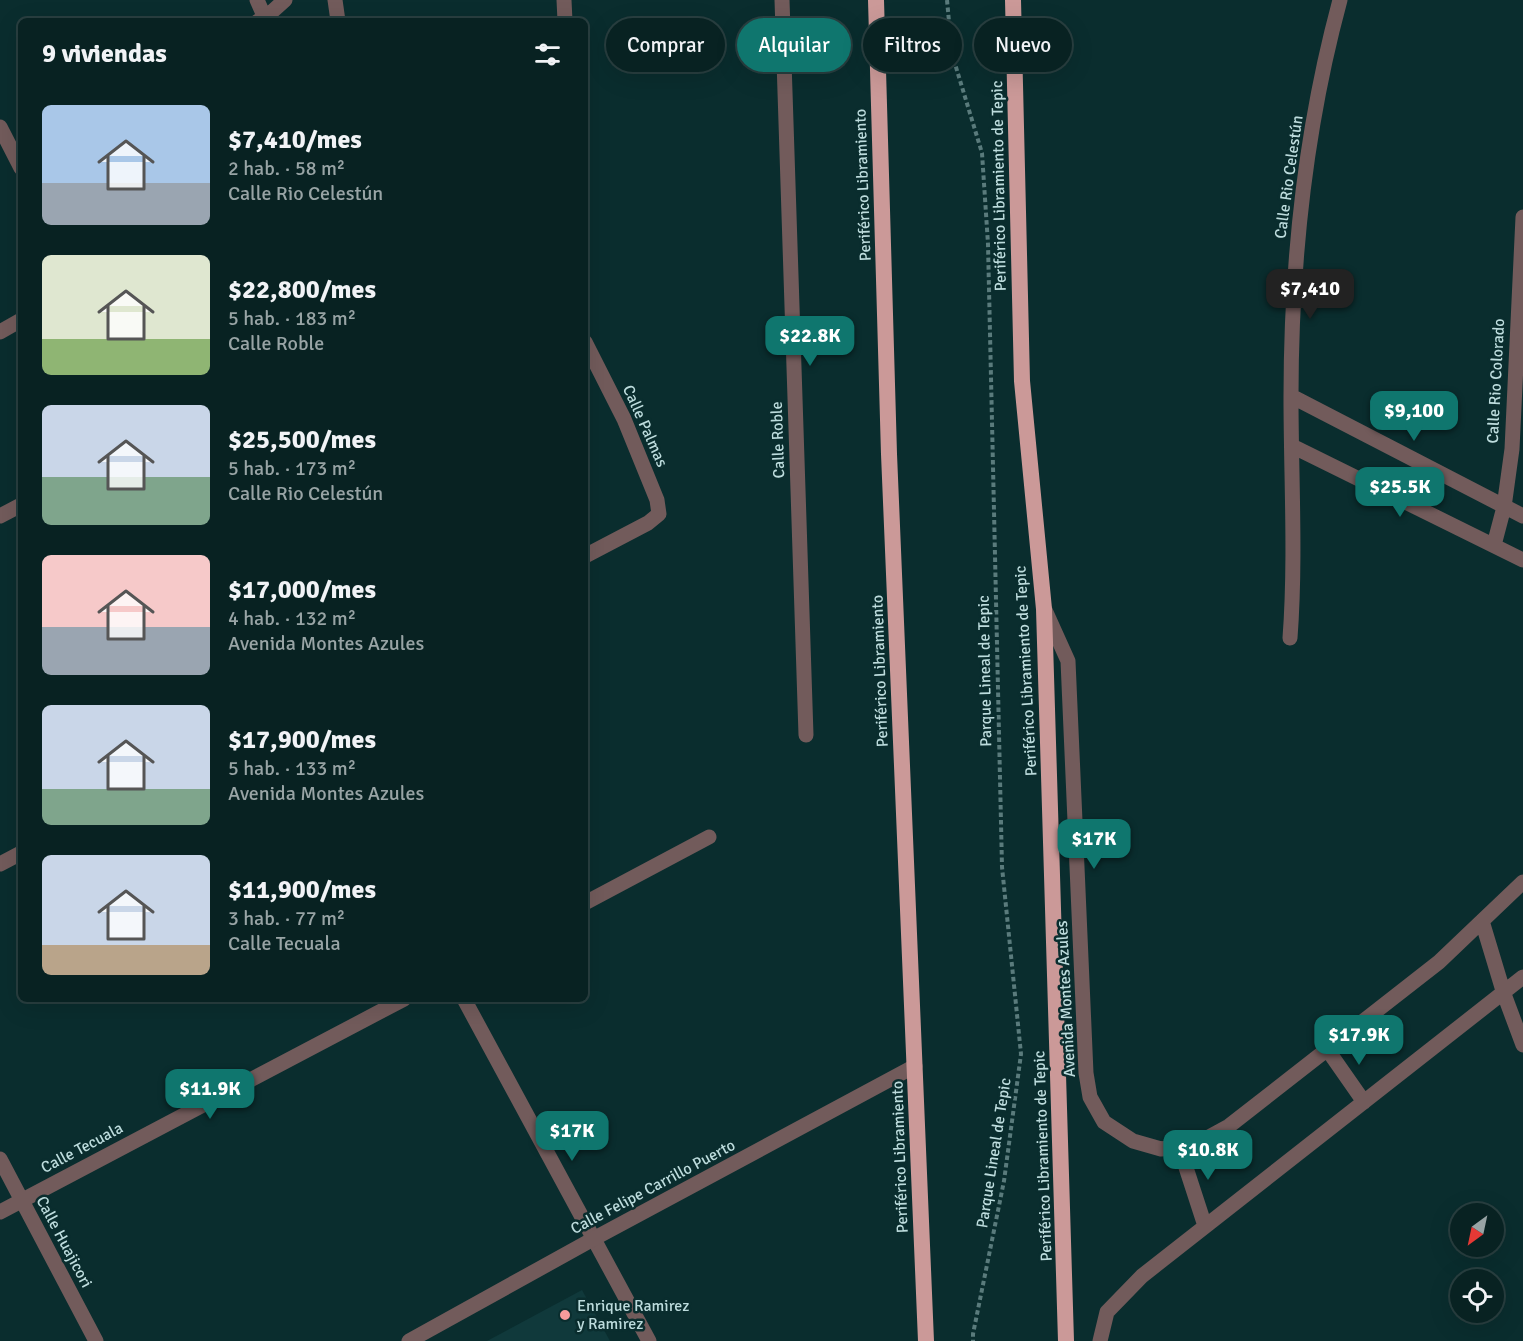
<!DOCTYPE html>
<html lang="es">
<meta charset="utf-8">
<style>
:root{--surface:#082222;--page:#162f2f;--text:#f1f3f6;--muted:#98a4a5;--line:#293f40;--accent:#0f766e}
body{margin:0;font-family:Signika,sans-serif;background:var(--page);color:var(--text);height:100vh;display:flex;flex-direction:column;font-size:22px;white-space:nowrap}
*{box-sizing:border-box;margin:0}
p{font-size:20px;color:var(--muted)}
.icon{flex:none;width:33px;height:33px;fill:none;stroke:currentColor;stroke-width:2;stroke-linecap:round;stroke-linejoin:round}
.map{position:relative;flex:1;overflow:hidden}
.panel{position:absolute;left:18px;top:18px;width:570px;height:984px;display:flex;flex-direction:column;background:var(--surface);border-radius:9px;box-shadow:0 6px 24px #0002,0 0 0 2px var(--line)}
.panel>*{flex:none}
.guide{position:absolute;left:606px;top:18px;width:570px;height:54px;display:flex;gap:12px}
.needle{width:39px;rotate:213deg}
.fabs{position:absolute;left:1450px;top:1203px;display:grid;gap:12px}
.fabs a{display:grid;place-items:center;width:54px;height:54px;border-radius:50%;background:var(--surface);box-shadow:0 6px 24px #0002,0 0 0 2px var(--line);font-size:30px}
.price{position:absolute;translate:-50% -51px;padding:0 14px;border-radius:12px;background:var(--accent);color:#fff;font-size:20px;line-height:39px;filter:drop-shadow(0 2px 3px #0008)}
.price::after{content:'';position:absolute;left:50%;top:36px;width:18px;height:14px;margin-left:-9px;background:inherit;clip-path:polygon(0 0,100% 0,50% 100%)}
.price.on{background:#222;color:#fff}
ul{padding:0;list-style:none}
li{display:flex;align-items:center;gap:18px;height:150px;padding:0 24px}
li span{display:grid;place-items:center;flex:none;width:168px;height:120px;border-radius:9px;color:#555}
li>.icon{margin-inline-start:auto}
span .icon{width:72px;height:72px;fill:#fffc;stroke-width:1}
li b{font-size:26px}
h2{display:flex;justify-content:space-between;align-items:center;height:72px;padding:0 24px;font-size:26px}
.tag{padding:0 21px;border-radius:27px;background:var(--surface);box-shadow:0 6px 24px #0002,0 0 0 2px var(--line);font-size:21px;line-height:54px}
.tag.on{background:var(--accent);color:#fff}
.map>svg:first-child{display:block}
.built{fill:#10393b}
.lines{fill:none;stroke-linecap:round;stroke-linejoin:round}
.path{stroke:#5a7b7c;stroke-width:4;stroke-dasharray:4.5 3;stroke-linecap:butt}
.minor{stroke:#725b5b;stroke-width:15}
.tertiary{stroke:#725b5b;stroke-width:15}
.trunk{stroke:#cb9998;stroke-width:16}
.poi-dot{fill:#f59b9b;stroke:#0a2d2e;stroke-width:2}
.labels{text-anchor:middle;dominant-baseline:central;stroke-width:5;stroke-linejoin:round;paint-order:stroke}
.street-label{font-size:16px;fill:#bddcdd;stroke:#0a2d2e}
.poi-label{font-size:16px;fill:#bddcdd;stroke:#0a2d2e;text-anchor:start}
</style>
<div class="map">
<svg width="1523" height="1341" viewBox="0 0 1523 1341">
<rect width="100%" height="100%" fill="#0a2d2e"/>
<path class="built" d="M582 1290 610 1341H487Z"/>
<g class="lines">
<path class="path" d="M947 0 952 54 982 153 988 244 1002 867 1021 1054 1004 1181 973 1334V1341"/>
<path class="minor" d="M257 0 265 18
M335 0 338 21
M564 0 565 21
M782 0 806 735
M258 21 265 18 285 0
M0 127 21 168
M0 332 21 320
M585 342 624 419 657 500 659 514 648 523 585 556
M1291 396 1523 516
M1292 446 1523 560
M0 516 21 505
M1494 545 1504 507 1512 449 1523 217
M1045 610 1068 661 1086 1073 1090 1097 1104 1122 1133 1141 1161 1149 1196 1144 1229 1126 1439 962 1523 882
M1290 638C1296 558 1291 477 1291 397 1291 264 1305 129 1340 0
M0 864 21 853
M585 903 709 837
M1482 921 1504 994 1523 1045
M464 999 649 1341
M1327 1049 1364 1102
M1179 1146 1205 1226
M0 1159 96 1341
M0 1212 404 999
M1100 1341 1107 1312 1142 1276 1523 977"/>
<path class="tertiary" d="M409 1341 595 1238 915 1066"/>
<path class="trunk" d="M876 0 889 454 926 1341
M1013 0 1022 381 1044 609 1066 1341"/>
</g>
<circle class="poi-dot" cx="565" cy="1315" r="6"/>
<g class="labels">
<g class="street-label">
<text transform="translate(1289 177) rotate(-82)">Calle Rio Celestún</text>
<text transform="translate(863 185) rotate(-92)">Periférico Libramiento</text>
<text transform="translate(999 186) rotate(-91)">Periférico Libramiento de Tepic</text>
<text transform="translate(1496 381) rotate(-87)">Calle Rio Colorado</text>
<text transform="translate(645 426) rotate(66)">Calle Palmas</text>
<text transform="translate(778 440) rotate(-92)">Calle Roble</text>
<text transform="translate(880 671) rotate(-92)">Periférico Libramiento</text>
<text transform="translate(985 671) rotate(-91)">Parque Lineal de Tepic</text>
<text transform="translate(1026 671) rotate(-93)">Periférico Libramiento de Tepic</text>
<text transform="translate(1066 999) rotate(-93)">Avenida Montes Azules</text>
<text transform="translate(82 1148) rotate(-28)">Calle Tecuala</text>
<text transform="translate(994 1153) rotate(-81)">Parque Lineal de Tepic</text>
<text transform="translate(1043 1156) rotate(-92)">Periférico Libramiento de Tepic</text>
<text transform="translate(900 1157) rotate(-92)">Periférico Libramiento</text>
<text transform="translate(653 1187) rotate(-28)">Calle Felipe Carrillo Puerto</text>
<text transform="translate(64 1242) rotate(62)">Calle Huajicori</text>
</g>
<g class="poi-label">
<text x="577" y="1306">Enrique Ramirez<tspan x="577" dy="18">y Ramirez</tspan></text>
</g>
</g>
</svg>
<div class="fabs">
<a><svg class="needle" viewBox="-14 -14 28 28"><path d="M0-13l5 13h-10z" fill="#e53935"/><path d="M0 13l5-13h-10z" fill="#98a4a5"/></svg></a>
<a><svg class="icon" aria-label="locate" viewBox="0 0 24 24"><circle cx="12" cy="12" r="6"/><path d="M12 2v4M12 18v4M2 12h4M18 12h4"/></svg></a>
</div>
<b class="price on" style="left:1310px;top:320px">$7,410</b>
<b class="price" style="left:810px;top:367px">$22.8K</b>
<b class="price" style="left:1414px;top:442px">$9,100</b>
<b class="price" style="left:1400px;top:518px">$25.5K</b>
<b class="price" style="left:1094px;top:870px">$17K</b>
<b class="price" style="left:1359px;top:1066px">$17.9K</b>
<b class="price" style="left:210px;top:1120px">$11.9K</b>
<b class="price" style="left:572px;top:1162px">$17K</b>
<b class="price" style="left:1208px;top:1181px">$10.8K</b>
<div class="guide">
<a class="tag">Comprar</a>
<a class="tag on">Alquilar</a>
<a class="tag">Filtros</a>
<a class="tag">Nuevo</a>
</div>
<section class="panel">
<h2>9 viviendas<svg class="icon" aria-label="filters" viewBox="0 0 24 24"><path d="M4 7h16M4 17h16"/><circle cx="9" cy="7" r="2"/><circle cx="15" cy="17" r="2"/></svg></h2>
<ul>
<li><span style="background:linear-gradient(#a9c7e8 65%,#9aa5b1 0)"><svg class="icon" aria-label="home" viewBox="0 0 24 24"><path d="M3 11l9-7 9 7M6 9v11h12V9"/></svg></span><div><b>$7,410/mes</b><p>2 hab. · 58 m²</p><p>Calle Rio Celestún</p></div></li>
<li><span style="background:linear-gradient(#dfe7d0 70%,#8fb573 0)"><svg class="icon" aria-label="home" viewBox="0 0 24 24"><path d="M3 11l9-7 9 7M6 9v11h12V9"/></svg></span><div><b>$22,800/mes</b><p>5 hab. · 183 m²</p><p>Calle Roble</p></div></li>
<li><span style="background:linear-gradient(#c9d6e8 60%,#7fa58c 0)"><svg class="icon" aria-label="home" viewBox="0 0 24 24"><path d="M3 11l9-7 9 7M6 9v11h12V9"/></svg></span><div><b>$25,500/mes</b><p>5 hab. · 173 m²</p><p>Calle Rio Celestún</p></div></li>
<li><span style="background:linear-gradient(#f6c9c9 60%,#9aa5b1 0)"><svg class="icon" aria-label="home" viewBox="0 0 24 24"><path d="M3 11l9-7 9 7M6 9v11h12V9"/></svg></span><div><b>$17,000/mes</b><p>4 hab. · 132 m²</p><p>Avenida Montes Azules</p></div></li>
<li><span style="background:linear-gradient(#c9d6e8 70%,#7fa58c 0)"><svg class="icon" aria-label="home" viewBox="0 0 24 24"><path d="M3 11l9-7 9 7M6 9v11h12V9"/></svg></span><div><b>$17,900/mes</b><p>5 hab. · 133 m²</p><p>Avenida Montes Azules</p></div></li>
<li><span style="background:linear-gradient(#c9d6e8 75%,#b9a48a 0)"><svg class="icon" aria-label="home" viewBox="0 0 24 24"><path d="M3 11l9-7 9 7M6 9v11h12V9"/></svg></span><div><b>$11,900/mes</b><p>3 hab. · 77 m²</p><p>Calle Tecuala</p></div></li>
</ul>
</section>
</div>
